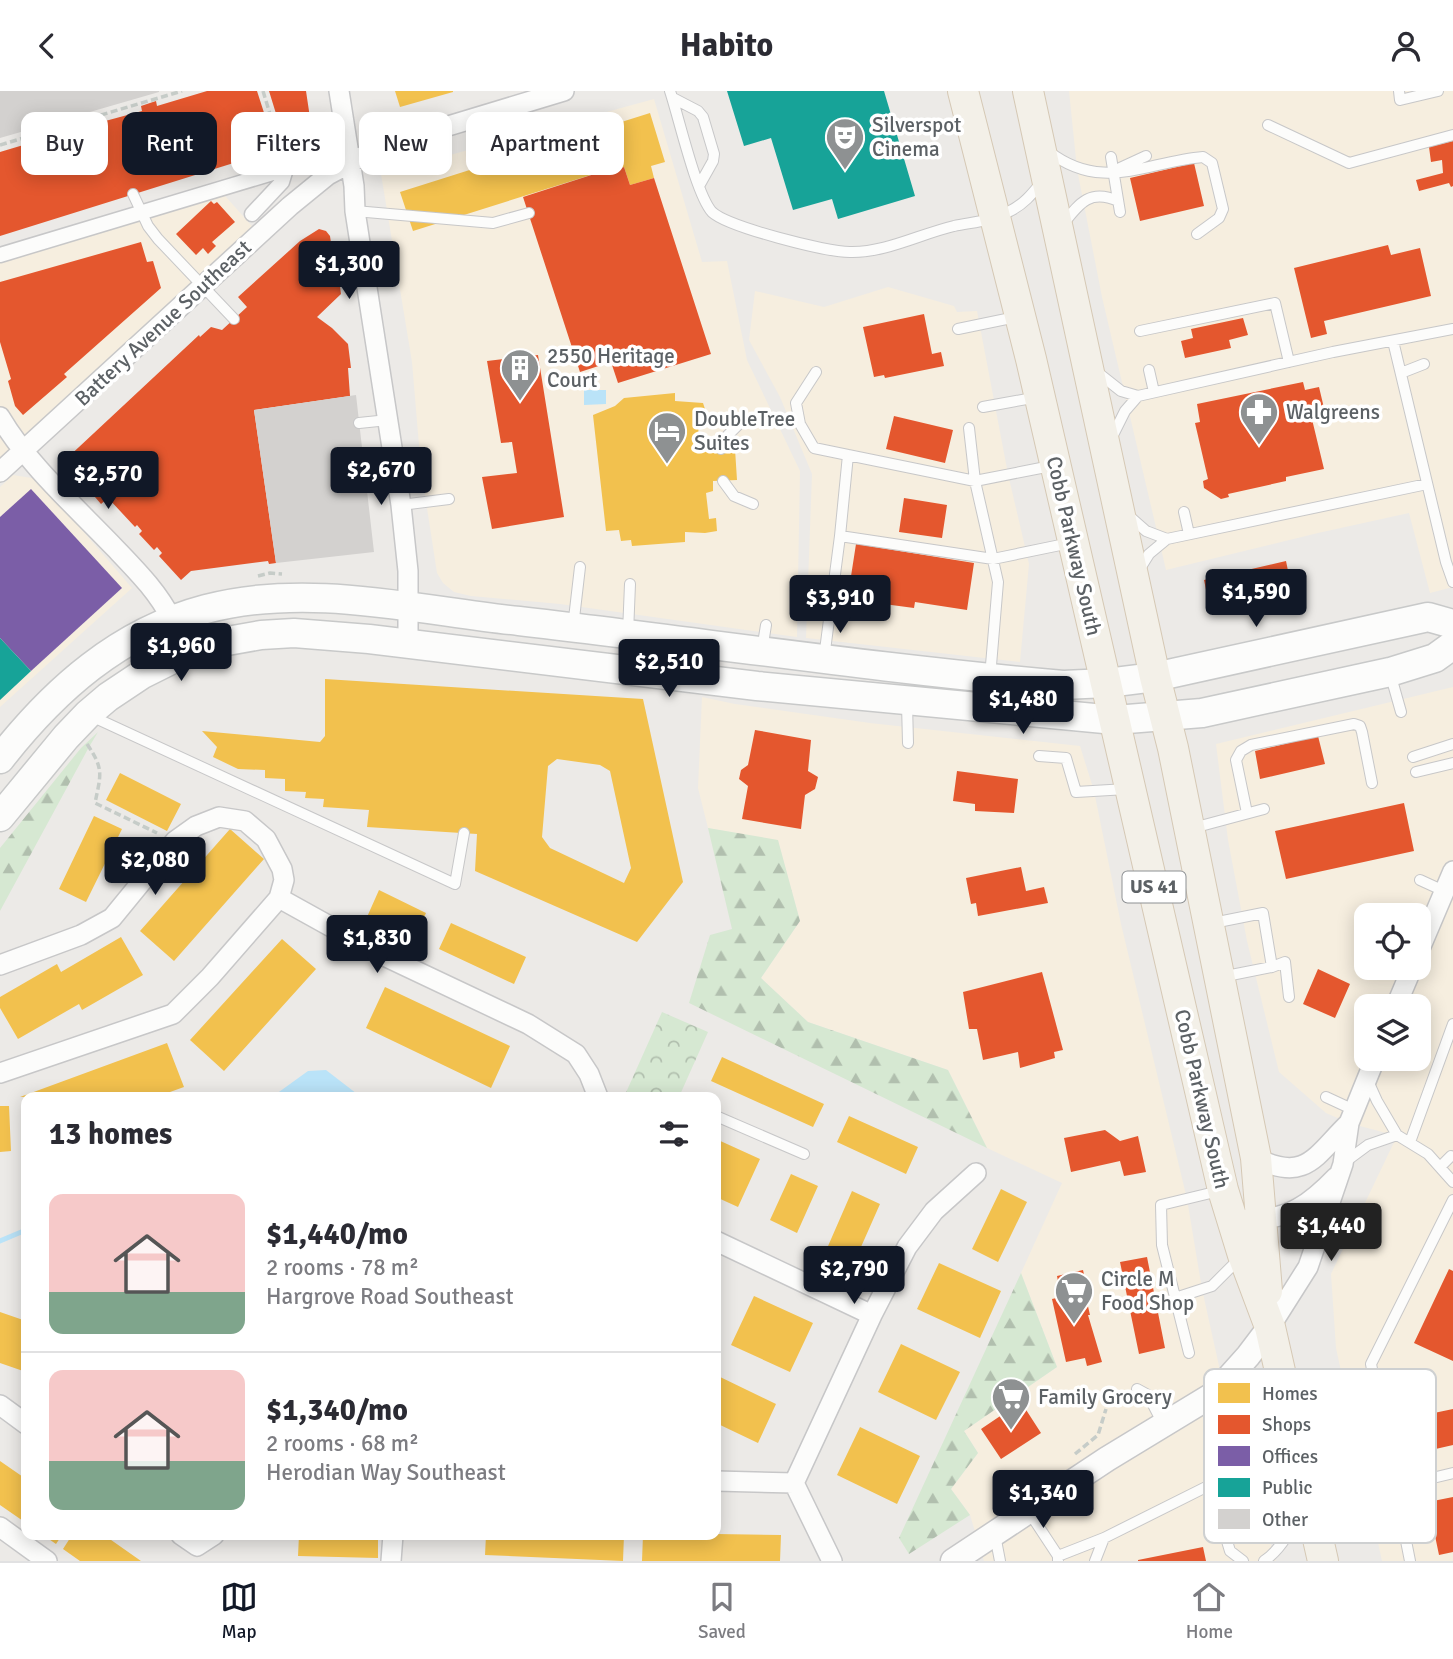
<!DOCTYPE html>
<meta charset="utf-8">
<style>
:root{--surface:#fff;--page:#f7f7f7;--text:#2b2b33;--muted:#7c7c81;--line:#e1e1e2;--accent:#111827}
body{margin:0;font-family:Signika,sans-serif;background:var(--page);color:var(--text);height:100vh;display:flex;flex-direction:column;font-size:26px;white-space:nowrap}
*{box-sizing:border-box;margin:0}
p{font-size:23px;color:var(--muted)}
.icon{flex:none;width:38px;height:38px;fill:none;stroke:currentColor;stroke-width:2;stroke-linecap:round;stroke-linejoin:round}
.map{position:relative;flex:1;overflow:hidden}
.details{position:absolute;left:21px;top:1001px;width:700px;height:448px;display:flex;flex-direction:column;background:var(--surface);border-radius:14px;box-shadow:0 4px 18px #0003}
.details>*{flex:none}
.hud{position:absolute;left:21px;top:21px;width:700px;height:63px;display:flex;gap:14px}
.tools{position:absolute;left:1354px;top:812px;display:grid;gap:14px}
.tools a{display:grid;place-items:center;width:77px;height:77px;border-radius:14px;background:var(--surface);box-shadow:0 4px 18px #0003;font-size:35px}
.price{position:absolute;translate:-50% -60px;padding:0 16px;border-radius:7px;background:var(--accent);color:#fff;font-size:23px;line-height:46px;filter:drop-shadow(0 2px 4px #0008)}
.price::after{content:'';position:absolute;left:50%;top:42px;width:21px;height:16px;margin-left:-10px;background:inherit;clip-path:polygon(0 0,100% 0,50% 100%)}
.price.active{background:#222;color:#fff}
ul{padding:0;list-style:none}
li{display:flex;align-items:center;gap:21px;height:175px;padding:0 28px}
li+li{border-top:2px solid var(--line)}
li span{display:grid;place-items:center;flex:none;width:196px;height:140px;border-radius:14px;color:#555}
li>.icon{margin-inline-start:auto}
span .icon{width:84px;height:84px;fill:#fffc;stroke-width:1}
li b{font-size:30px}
h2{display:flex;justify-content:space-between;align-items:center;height:84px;padding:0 28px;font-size:30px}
.pill{padding:0 24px;border-radius:14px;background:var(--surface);box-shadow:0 4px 18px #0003;font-size:24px;line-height:63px}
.pill.active{background:var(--accent);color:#fff}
header{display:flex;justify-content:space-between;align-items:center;height:91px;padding:0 28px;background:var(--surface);font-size:32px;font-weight:700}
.menu{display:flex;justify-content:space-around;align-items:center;height:98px;border-top:2px solid var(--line);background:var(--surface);font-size:19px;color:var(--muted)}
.menu a{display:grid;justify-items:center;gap:4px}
.menu .active{color:var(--accent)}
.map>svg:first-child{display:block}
.commercial{fill:#f6eedf;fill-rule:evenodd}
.forest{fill:url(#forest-firs)}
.park{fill:url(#park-crowns)}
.water{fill:#bae3f8}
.homes{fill:#f2c14e;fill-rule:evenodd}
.shops{fill:#e4572e}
.offices{fill:#7b5ea7}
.public{fill:#17a398}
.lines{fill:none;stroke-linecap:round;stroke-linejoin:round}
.stream{stroke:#bae3f8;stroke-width:5}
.building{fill:#d3d1cf}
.service-casing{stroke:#c7c7c8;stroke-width:12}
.pedestrian-casing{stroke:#c7c7c8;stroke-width:17}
.minor-casing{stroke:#c7c7c8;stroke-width:22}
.tertiary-casing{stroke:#c7c7c8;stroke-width:27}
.secondary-casing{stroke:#c8c9c9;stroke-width:31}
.primary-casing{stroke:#d5c8b4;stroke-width:32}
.path{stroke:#c6ccc8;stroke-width:3.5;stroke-dasharray:7 3.5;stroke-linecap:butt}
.service{stroke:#fcfcfb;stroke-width:10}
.pedestrian{stroke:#fcfcfb;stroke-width:14}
.minor{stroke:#fcfcfb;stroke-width:19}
.tertiary{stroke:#fcfcfb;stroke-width:24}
.secondary{stroke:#fcfcfb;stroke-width:28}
.primary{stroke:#f3f0e8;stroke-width:30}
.labels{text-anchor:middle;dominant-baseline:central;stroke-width:7;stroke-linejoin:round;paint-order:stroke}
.shield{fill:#fff;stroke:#8d9093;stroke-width:2}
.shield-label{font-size:19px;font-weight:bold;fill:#5c6165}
.poi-label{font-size:21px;fill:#5c6165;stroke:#fff;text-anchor:start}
.street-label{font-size:21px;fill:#5c6165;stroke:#fff}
.key{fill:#fff;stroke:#ced0d1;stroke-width:2}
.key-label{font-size:19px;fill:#5c6165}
</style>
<header><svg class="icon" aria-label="back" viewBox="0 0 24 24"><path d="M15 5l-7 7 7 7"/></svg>Habito<svg class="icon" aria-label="person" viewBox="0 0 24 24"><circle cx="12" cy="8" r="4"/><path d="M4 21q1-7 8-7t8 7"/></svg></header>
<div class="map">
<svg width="1453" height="1470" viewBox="0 0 1453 1470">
<defs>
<pattern id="forest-firs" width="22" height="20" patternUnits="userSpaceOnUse" patternTransform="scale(1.75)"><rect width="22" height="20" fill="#d6e8d2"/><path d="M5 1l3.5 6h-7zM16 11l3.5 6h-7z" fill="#b1bfae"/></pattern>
<pattern id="park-crowns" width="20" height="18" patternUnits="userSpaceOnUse" patternTransform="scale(1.75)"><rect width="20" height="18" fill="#d6e8d2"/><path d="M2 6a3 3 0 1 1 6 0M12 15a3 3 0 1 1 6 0" fill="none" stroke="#b1bfae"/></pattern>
</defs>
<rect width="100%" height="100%" fill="#eceae7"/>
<path class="commercial" d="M1069 0H1453V496L1430 502 1409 422 1318 442 1166 479 1102 206 1077 78Z
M654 8 702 171 727 170 747 269 800 380 797 546 560 513 471 505 454 501 443 492 437 482 421 378 412 271 381 83Z
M219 98 258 142 0 378V165Z
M888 196 954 215 957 221 977 220 1008 383 1029 473 1020 571 806 547 812 383 780 306 749 249 755 200 824 216Z
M13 384 38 388 132 497 0 616V396Z
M1453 596V1470H1382L1336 1257 1331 1183 1397 1045 1349 1032 1326 1022 1279 981 1247 850 1228 749 1216 653ZM1367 824H1419V877H1367ZM1367 915H1419V968H1367Z
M702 606 735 613 870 632 1080 655 1094 700 1121 833 1187 1108 1202 1198 1223 1293 1276 1470H984L970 1424 951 1398 978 1362 964 1340 1057 1276 1021 1182 1062 1092 987 1057 948 979 808 931 761 887 800 830 778 750 708 737 698 697Z"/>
<path class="forest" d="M98 641 89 656 0 820V757L81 657Z
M708 737 778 749 800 830 761 887 808 931 948 979 987 1057 689 912 710 844 732 838Z
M1021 1182 1057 1276 964 1340 978 1362 951 1398 970 1424 909 1463 899 1447Z"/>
<path class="park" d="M662 921 708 941 679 1006H624Z"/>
<path class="water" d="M584 299H606V313L584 314Z
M326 979 361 1006H272L308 980Z"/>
<path class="homes" d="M395 0H453V1L400 16Z
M650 22 665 71 651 75 654 87 630 94 624 76 614 80 613 77 413 140 400 101Z
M675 302V310L703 312 706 321 699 323 698 351 708 350V359L735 358 737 389 713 390V400L706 402 709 428 716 427 717 440 705 442 685 441V451L632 455 631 449 621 450 619 439 606 440 593 324 615 315 624 307Z
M325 588 643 608 683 791 637 851 475 780 477 743 367 736 369 719 323 716 324 708 305 707 306 701 285 700V688L265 687V679L238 678 213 666 217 656 202 640 320 651 325 645ZM557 668 600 674 610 680 631 777 624 792 550 757 542 746 548 675Z
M120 682 181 713 167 740 106 709Z
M94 725 122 738 86 811 59 798Z
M230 738 264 768 174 870 140 840Z
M379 799 426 822 414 848 367 826Z
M451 832 526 866 514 893 439 858Z
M121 846 143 884 82 919 79 913 18 948 0 917V906L57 873 61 881Z
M282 848 316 878 224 980 190 949Z
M385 896 510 955 491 997 366 937Z
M167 952 184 996 156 1006H20Z
M722 966 824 1013 813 1036 711 990Z
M0 1015H9L11 1060 0 1061Z
M849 1025 918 1056 906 1083 837 1051Z
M716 1048 760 1068 738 1116 716 1106Z
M791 1083 818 1095 797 1142 770 1129Z
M1001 1098 1027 1111 998 1171 972 1158Z
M852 1100 880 1113 853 1174 825 1162Z
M939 1172 1001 1200 980 1247 917 1218Z
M754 1205 813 1232 790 1281 731 1254Z
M0 1221 26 1230V1281L0 1272Z
M901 1253 960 1281 936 1329 878 1301Z
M716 1284 776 1313 758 1352 716 1332Z
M860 1336 920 1365 897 1413 837 1384Z
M0 1370 26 1388V1432L0 1414Z
M716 1443 781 1444 780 1470H642L643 1444Z
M43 1444H62L56 1453Z
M72 1444H104L141 1470H80L63 1458Z
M299 1444H378V1467L298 1465Z
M486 1444H624L623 1470 485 1464Z"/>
<path class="shops" d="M207 0H257L267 31 263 32 272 60 0 145V61L77 38 75 33 86 30 87 35 142 20 141 15 156 10 157 15Z
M269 0H306L313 47 286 55Z
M1453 50V95L1451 96 1449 92 1419 100 1416 89 1443 82 1442 69 1431 71 1429 56Z
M1194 72 1204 115 1140 130 1130 87Z
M624 76 630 94 654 87 711 263 618 292 611 271 580 281 523 106 613 77 614 80Z
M211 110 214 113 217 111 235 131 212 151 216 155 208 163 203 157 196 164 176 143Z
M319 138 326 140 330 145 333 166H336L341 203 317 226 332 237 348 253 351 277H348L350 305 254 319 276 472 269 473 268 470 191 480 181 489 159 465 162 462 157 456 154 459 139 443 142 440 137 434 135 436 108 407 101 413 64 370 199 244 200 246 211 236 222 239 247 216 238 206 300 150Z
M141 151 147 171 153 170 161 197 64 283 67 286 23 324 15 315 8 290 11 288 0 251V191Z
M1388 154 1391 164 1420 157 1431 205 1324 230 1327 243 1311 247 1294 177Z
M924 223 932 263 941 261 944 275 885 287 884 284 874 286 863 236Z
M1243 227 1248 244 1229 249 1231 257 1185 267 1181 250 1193 247 1191 238Z
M538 264 564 426 492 438 482 386 517 382 512 351 501 352 487 270Z
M1303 291 1305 299 1319 296 1324 317 1310 320 1324 378 1286 386V390L1228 403 1229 406 1221 408 1204 397 1203 390 1208 388 1195 332 1200 331 1197 313Z
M894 325 953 339 945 372 886 358Z
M904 407 947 414 942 447 899 441Z
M856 453 974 472 967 519 915 511 914 517 884 513V517L847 511Z
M1286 470 1293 504 1211 523 1204 489Z
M755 639 811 649 808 680 818 686 815 698 805 704 801 738 742 728 748 695 739 688 741 679 748 674Z
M1318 645 1325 673 1260 688 1255 660Z
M957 680 1018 688 1014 722 975 720V713L953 710Z
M1404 712 1414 760 1286 788 1275 740Z
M1021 776 1026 800 1044 796 1048 812 978 825 976 812 971 813 966 787Z
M1318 878 1350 893 1335 927 1303 913Z
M1042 881 1063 959 1054 961 1055 967 1020 977 1018 961 983 969 977 938H969L963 901Z
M1105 1039 1120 1050 1138 1045 1146 1081 1124 1085 1120 1070 1071 1081 1064 1047Z
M1147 1166 1165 1257 1139 1263 1120 1171Z
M1449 1178 1453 1180V1270L1414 1252Z
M1083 1179 1090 1210 1087 1211 1090 1224H1088L1102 1271 1087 1275 1085 1267 1066 1271 1052 1208 1061 1206 1057 1185Z
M1413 1291 1416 1297 1429 1305 1434 1322 1453 1318V1354L1405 1365 1389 1296Z
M1021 1311 1041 1342 1001 1368 981 1338Z
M1453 1406V1461L1439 1464 1428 1411Z
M1203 1456 1206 1470H1138V1469Z"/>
<path class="offices" d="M31 398 122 497 31 580 0 547V426Z"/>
<path class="public" d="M727 0H884L915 105 838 128 832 108 793 119 771 47 744 55Z
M0 547 31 580 0 609Z"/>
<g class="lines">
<path class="stream" d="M0 1150 26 1139"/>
</g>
<path class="building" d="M0 0H159V1L0 47Z
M356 304 374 461 276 472 254 319Z"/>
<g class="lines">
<g class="service-casing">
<path id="service" d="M670 0C679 27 696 103 712 121 728 136 826 161 850 161 885 162 920 143 954 135 973 131 993 130 1010 120 1024 113 1032 103 1041 92
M1399 0 1400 9 1438 0
M673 7 698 20 703 26 714 63 713 70 699 95
M1268 34 1349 72 1453 44
M1048 60C1102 102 1145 71 1203 66L1212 72 1223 118 1219 127 1197 143
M1111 66 1120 121
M1120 77 1146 65
M133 103 148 135 158 148 234 228
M355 120 493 132 529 122
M1064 132C1080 111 1091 98 1118 110
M958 238 1016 226
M1140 240 1275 212 1289 271
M1393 250 1446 471 1453 491
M1149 279 1154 301
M816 281 796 312 800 333 814 357 848 364
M1097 281 1121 300 1138 305 1333 261 1453 238
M1401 282 1424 273
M983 316 1038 306
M359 332 388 329
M969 337 975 390 998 491 990 586
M1112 346 1125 320 1138 305
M721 358 726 346 739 333
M723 390 734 405 753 413
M401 414 449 408
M1184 421 1189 443
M1129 425 1146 440 1167 448
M840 445 993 468 1070 452
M1139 479 1149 463 1167 448 1427 393
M573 536 580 476
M628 542 630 493
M762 559 766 534
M824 567 840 445 848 364 975 390 1051 375
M1390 582 1401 621
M907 613 908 652
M91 625 455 793 464 742
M1039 665 1066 667 1076 701 1127 698
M1413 666 1453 653
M1416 681 1453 672
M1247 722 1236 669 1241 660 1251 654 1354 633 1360 635 1362 641 1372 692
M1193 737 1264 718
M1420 789 1444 800
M1213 832 1263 822 1272 876
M1221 886 1272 876 1285 871 1289 906
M1368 990 1377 1010 1397 1044 1428 1063 1453 1091
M1326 1006 1354 1019
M716 1025 804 1063
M1410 1051 1453 933
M1345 1071 1368 1054 1397 1044
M1440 1076 1451 1065
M1175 1207 1212 1195 1240 1167
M1189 1262 1162 1154 1161 1114 1219 1100
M1137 1298 1148 1304 1163 1333
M1008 1389 1058 1465V1469
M1315 1415 1453 1382
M995 1444 1000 1470
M1058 1465 1104 1447 1210 1394 1230 1460 1243 1470
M1095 1470 1104 1447
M1264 1470C1283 1457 1293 1435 1302 1415
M1410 1470 1371 1273 1453 1109"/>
</g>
<g class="pedestrian-casing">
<path id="pedestrian" d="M252 123 282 91 286 78 326 55
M0 164 286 78 280 58"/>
</g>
<g class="minor-casing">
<path id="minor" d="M339 0 354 95 355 120 401 414 408 480V552
M0 326C29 375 76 416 115 457 137 480 158 501 172 529
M0 381 290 115 328 84 382 55 564 0
M1419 860 1453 780
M0 874 81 844 112 827 175 750 196 735 219 726 245 730 266 748 282 778 284 789 279 807
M1396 915 1412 877
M0 982 173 923 210 886 279 807 380 863 528 933 576 963 589 983 598 1006
M1256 1067C1306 1092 1315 1065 1349 1032
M1251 1127C1287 1131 1312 1111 1336 1086
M716 1150 872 1224
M1270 1236 1308 1176 1343 1073 1349 1032 1375 968
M0 1314 26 1333
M716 1390 794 1392
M794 1392 872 1224 907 1156 934 1120 976 1082
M794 1392 832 1470
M0 1436 47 1470
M181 1444 197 1455 214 1444
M391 1470 393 1444"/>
</g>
<g class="tertiary-casing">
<path id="tertiary" d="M953 1470 1107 1368 1214 1303 1248 1265 1270 1236"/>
</g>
<g class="secondary-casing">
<path id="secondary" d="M0 668C54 599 119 541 206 518 308 491 416 519 519 530 700 551 881 578 1063 594L1107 592 1155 586 1428 526 1453 533
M0 726 66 646 88 623 108 606 141 584 179 565 216 552 261 544 294 542 369 548 757 595 1115 629 1202 622 1390 581 1435 567 1453 554"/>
</g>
<g class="primary-casing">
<path id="primary" d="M963 0 1031 268 1223 1099 1243 1164 1270 1236 1323 1470
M1028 0 1155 586 1173 657 1256 1067 1267 1200"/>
</g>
<path class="path" d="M263 0 276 43
M0 54 182 0
M258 485 270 482 282 483
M87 653C104 678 101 683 95 712L157 742
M1075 1363 1098 1344 1106 1318"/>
<use href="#service" class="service"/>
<use href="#pedestrian" class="pedestrian"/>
<use href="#minor" class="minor"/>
<use href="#tertiary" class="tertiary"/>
<use href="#secondary" class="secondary"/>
<use href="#primary" class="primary"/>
</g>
<defs>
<g id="theatre-pin" transform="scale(2.0125)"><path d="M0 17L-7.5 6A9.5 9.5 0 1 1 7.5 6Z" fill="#8e9192" stroke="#fff"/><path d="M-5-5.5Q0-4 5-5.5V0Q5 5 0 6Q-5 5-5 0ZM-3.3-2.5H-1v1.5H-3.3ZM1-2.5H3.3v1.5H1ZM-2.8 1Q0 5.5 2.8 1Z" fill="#fff"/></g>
<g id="building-pin" transform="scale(2.0125)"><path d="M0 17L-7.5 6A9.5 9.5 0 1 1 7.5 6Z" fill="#8e9192" stroke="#fff"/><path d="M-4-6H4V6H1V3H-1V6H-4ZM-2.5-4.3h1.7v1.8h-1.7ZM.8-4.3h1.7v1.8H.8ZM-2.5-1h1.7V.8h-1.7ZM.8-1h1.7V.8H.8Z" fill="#fff"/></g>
<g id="pharmacy-pin" transform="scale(2.0125)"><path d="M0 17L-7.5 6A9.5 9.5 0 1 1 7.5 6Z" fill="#8e9192" stroke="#fff"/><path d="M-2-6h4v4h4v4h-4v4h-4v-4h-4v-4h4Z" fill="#fff"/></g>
<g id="hotel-pin" transform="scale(2.0125)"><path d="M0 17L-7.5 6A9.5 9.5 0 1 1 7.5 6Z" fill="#8e9192" stroke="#fff"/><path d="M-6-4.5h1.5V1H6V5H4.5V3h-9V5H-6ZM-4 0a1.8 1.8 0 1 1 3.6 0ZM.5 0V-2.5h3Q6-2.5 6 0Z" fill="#fff"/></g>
<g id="supermarket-pin" transform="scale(2.0125)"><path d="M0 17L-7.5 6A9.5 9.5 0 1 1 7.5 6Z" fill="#8e9192" stroke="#fff"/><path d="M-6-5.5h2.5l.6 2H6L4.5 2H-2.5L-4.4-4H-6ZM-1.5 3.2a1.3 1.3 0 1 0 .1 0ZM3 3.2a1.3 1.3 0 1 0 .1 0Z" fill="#fff"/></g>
</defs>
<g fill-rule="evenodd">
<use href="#theatre-pin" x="845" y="46"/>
<use href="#building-pin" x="520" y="277"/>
<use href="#pharmacy-pin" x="1259" y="321"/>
<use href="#hotel-pin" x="667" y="340"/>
<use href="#supermarket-pin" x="1074" y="1200"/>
<use href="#supermarket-pin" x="1011" y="1306"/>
</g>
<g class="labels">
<rect class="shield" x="1122.5" y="780.5" width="63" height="31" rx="5"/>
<g class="shield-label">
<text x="1154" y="796">US 41</text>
</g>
<g class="poi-label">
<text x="872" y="34">Silverspot<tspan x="872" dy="24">Cinema</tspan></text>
<text x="547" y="265">2550 Heritage<tspan x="547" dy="24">Court</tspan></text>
<text x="1286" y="321">Walgreens</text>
<text x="694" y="328">DoubleTree<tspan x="694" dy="24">Suites</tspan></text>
<text x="1101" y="1188">Circle M<tspan x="1101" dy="24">Food Shop</tspan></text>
<text x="1038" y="1306">Family Grocery</text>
</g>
<g class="street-label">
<text transform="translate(163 232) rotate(-43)">Battery Avenue Southeast</text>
<text transform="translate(1074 455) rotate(77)">Cobb Parkway South</text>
<text transform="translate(1202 1008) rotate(77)">Cobb Parkway South</text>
</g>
</g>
<rect x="1204" y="1278" width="232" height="174" rx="10" class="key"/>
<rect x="1218" y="1292" width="32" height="20" fill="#f2c14e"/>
<rect x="1218" y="1324" width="32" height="19" fill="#e4572e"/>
<rect x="1218" y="1355" width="32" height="20" fill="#7b5ea7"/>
<rect x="1218" y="1387" width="32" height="19" fill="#17a398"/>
<rect x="1218" y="1418" width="32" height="20" fill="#d3d1cf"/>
<g class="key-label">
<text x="1262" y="1309">Homes</text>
<text x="1262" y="1340">Shops</text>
<text x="1262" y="1372">Offices</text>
<text x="1262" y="1403">Public</text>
<text x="1262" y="1435">Other</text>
</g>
</svg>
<div class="tools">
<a><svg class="icon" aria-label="locate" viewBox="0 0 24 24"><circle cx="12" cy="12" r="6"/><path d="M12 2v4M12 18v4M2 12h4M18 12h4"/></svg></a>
<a><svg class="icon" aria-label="layers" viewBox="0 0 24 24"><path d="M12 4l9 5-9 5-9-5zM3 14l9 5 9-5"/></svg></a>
</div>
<b class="price" style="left:349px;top:210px">$1,300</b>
<b class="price" style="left:381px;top:416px">$2,670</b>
<b class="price" style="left:108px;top:420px">$2,570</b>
<b class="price" style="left:1256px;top:538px">$1,590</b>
<b class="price" style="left:840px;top:544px">$3,910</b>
<b class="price" style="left:181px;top:592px">$1,960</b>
<b class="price" style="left:669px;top:608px">$2,510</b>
<b class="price" style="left:1023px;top:645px">$1,480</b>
<b class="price" style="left:155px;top:806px">$2,080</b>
<b class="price" style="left:377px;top:884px">$1,830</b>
<b class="price active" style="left:1331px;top:1172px">$1,440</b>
<b class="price" style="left:854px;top:1215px">$2,790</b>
<b class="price" style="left:1043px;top:1439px">$1,340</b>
<div class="hud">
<a class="pill">Buy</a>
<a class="pill active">Rent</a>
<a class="pill">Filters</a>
<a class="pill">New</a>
<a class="pill">Apartment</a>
</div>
<section class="details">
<h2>13 homes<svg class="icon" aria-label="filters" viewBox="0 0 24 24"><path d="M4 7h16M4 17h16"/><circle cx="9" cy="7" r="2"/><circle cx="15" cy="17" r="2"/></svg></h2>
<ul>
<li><span style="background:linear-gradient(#f6c9c9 70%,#7fa58c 0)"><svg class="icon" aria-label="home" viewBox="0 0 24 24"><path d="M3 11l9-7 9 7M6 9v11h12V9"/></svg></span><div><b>$1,440/mo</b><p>2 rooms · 78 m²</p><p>Hargrove Road Southeast</p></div></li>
<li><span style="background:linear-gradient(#f6c9c9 65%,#7fa58c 0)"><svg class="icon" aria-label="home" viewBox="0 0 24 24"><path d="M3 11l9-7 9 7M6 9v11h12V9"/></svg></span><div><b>$1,340/mo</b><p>2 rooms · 68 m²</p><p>Herodian Way Southeast</p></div></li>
</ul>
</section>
</div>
<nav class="menu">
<a class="active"><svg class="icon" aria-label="map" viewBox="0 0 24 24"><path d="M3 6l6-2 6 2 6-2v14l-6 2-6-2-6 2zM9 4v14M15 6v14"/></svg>Map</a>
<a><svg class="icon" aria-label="saved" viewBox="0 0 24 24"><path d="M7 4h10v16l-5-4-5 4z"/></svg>Saved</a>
<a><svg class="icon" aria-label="home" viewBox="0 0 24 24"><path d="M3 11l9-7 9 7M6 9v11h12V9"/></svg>Home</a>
</nav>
